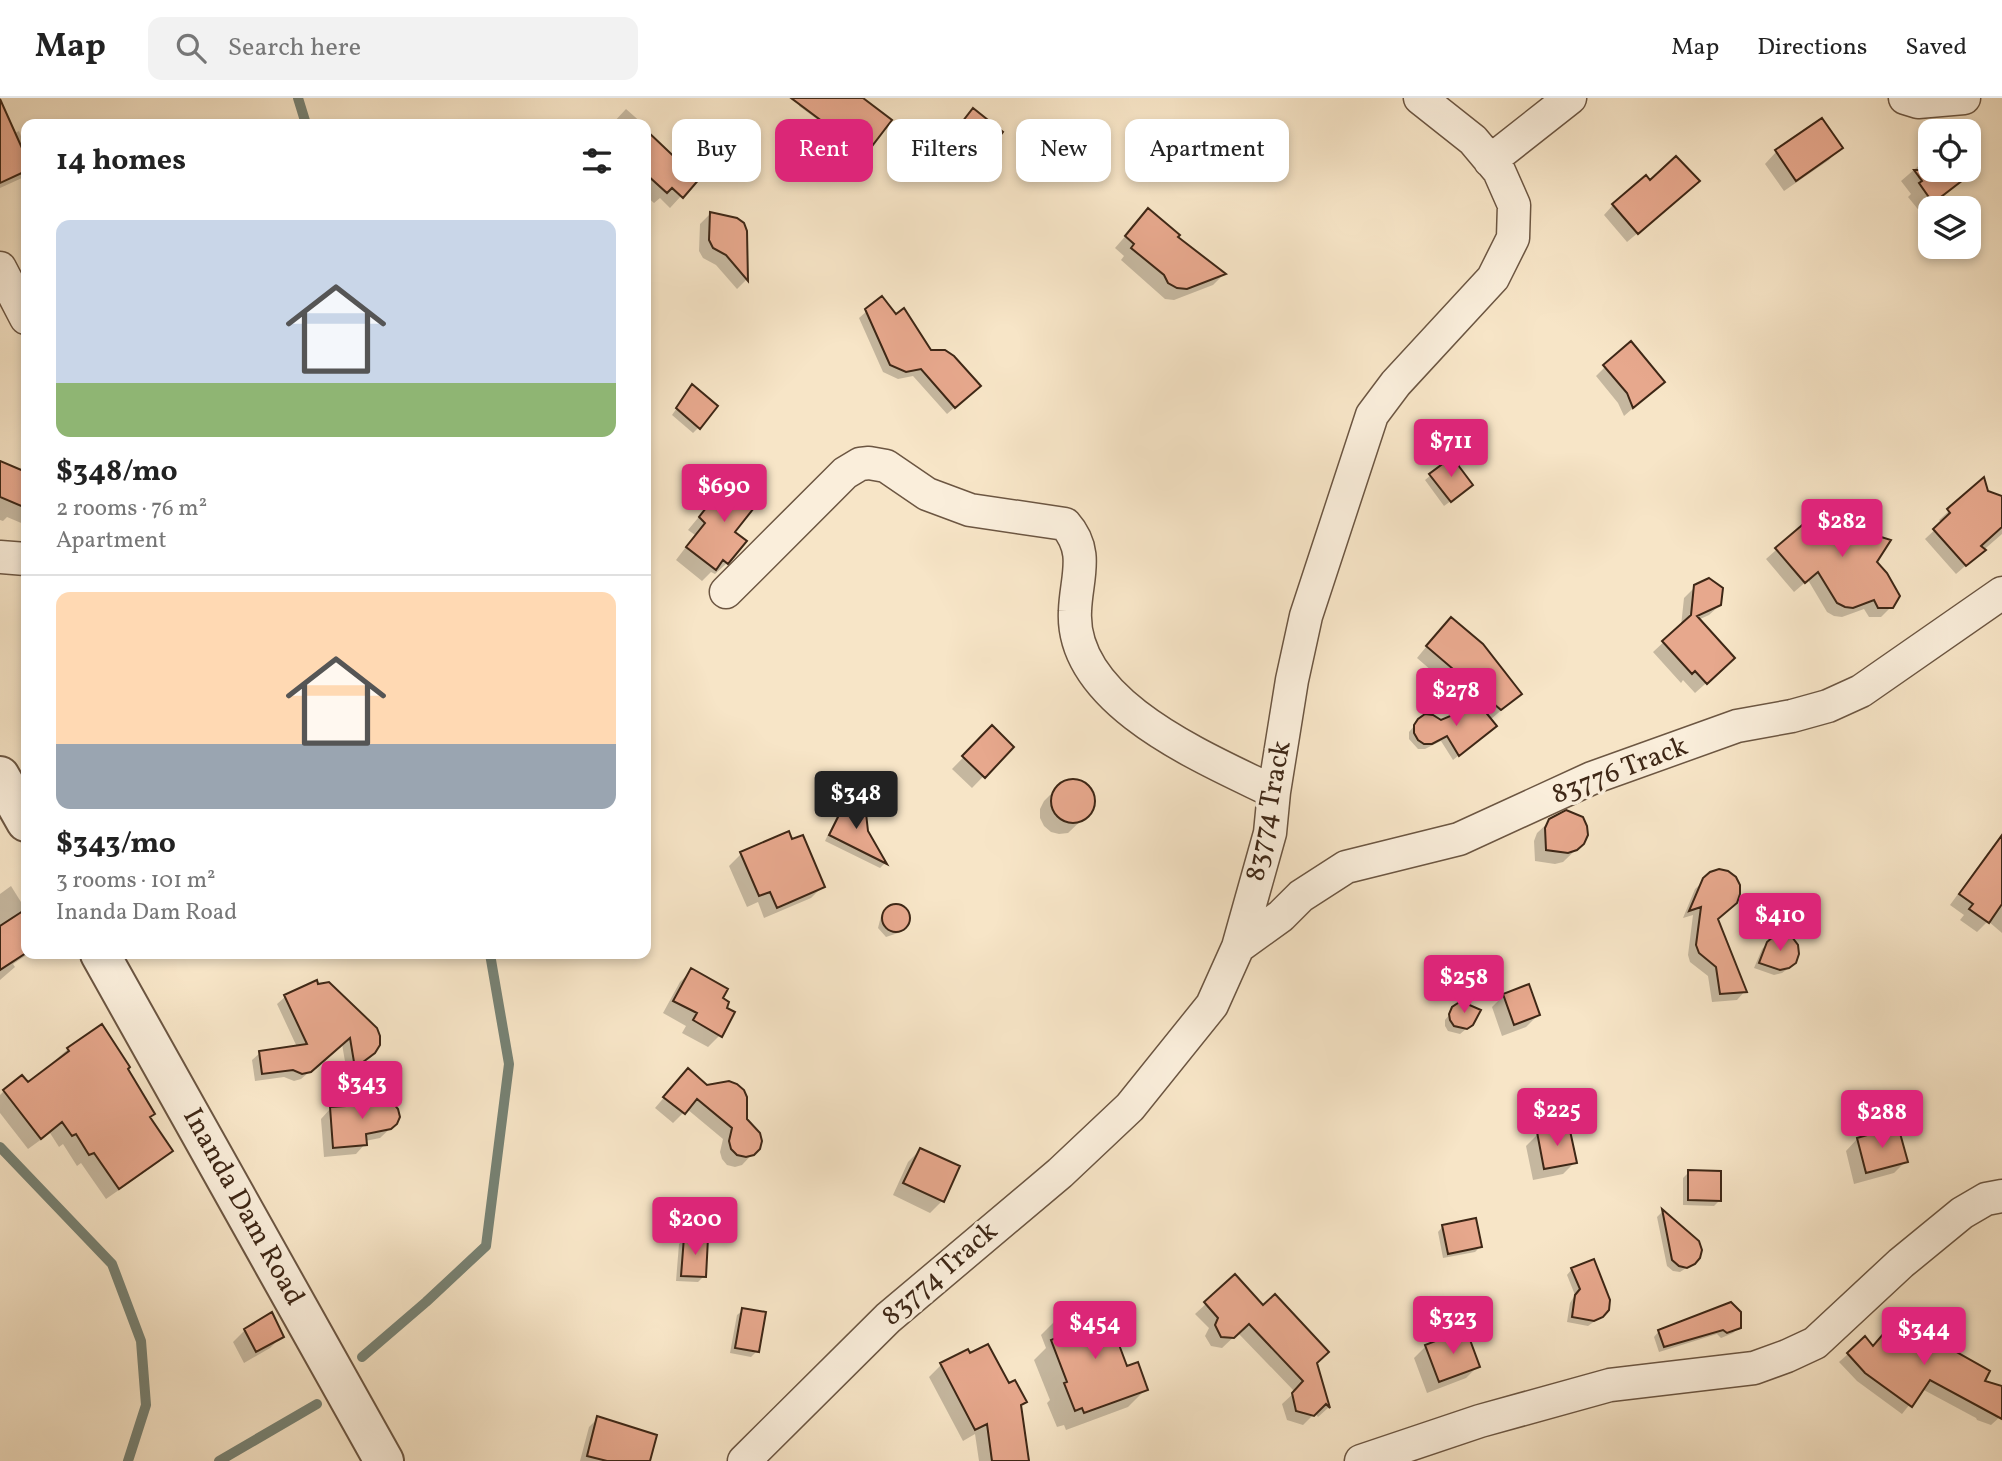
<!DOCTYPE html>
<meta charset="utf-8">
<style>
:root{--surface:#fff;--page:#f2f2f2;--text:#222;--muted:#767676;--line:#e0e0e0;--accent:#db2777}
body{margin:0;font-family:Vollkorn,serif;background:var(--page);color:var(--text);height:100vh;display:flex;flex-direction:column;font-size:26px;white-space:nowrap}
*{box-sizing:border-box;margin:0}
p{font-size:23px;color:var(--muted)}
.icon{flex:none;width:38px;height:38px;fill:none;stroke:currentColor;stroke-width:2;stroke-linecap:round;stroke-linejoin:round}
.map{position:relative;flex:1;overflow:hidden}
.drawer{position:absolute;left:21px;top:21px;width:630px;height:840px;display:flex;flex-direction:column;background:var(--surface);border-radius:14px;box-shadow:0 4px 10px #0003}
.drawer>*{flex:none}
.guide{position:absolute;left:672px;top:21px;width:665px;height:63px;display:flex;gap:14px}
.buttons{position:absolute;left:1918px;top:21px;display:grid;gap:14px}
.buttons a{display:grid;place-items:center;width:63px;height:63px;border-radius:14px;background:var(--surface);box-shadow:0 4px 10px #0003;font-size:35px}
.price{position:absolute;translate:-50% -60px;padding:0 16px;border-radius:7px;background:var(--accent);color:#fff;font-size:23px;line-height:46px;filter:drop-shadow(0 2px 4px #0008)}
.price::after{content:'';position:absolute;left:50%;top:42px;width:21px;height:16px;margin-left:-10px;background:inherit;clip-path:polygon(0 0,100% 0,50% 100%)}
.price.selected{background:#222;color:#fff}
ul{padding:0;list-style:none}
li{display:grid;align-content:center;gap:14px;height:371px;padding:0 35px}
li+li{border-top:2px solid var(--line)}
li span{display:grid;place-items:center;height:217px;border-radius:14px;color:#555}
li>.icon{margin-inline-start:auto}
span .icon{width:126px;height:126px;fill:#fffc;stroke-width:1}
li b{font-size:30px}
h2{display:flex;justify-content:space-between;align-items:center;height:84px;padding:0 35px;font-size:30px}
.pill{padding:0 24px;border-radius:14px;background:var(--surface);box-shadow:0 4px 10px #0003;font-size:24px;line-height:63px}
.pill.selected{background:var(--accent);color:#fff}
header{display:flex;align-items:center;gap:42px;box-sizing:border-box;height:98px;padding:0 35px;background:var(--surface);border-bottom:2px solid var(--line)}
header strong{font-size:33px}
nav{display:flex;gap:38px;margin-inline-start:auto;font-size:24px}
.search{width:490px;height:63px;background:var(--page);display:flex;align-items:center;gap:18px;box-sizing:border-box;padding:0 24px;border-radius:14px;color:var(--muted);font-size:26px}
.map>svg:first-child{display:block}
.shadow{fill:#0003}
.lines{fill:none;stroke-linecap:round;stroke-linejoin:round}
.stream{stroke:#778274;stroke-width:10}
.building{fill:#e7a88d;stroke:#3e2716;stroke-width:2}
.minor-casing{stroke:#6c5642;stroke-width:35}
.tertiary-casing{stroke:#6c5642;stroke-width:42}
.minor{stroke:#faeedb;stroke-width:32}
.tertiary{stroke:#faeedb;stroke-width:38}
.labels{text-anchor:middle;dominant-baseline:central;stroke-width:7;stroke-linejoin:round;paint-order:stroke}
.street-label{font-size:28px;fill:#3e2716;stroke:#faeedb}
</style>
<header>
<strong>Map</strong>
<div class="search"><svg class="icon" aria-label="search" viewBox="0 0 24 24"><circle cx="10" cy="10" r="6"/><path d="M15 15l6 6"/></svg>Search here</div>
<nav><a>Map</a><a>Directions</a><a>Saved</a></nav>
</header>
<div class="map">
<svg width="2002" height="1363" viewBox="0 0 2002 1363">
<rect width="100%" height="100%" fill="#f7e5c7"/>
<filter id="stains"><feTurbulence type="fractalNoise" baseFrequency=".00286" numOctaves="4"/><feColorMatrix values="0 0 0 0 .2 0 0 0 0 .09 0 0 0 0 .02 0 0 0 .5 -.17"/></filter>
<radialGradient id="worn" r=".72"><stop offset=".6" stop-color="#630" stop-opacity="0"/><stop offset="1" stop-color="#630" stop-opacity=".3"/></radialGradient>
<path class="shadow" d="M799 0H860L872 46 863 55 799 8Z
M626 11 643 26H612Z
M973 13 977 64 966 75 939 53Z
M646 28 649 31 646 35 681 98 670 110 660 100 654 105 646 98Z
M19 33 26 51V76L22 80 0 90V42Z
M1840 50 1829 62 1784 93 1765 66 1776 54Z
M1930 58V72H1949L1958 84 1921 115 1908 99 1911 96 1901 83Z
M1688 93 1627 144 1604 117 1613 107Z
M1148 112 1176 139 1198 155 1202 161 1223 177 1213 187 1174 202 1165 201 1121 162 1124 158 1115 150Z
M710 116 746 134V182L737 191 716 167 703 160 699 153 700 126Z
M867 213 931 253 971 295 947 316 913 278 898 281 883 274 859 220Z
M1605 269 1663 284 1624 318 1618 305 1596 278Z
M692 289 699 329 693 335 672 317Z
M0 365 26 376V427L7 419 3 423 0 422Z
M1431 377 1466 392 1444 408 1425 382Z
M731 380 733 434 727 465 715 476 711 474 702 483 676 462 695 437 688 432Z
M1987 395 2002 400V436L1956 476 1925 441 1942 425 1939 422 1949 413Z
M1819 414 1827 423 1863 436 1891 509 1881 519H1869L1864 511 1842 519 1834 518 1827 514 1808 482 1794 494 1766 461Z
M1695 489 1720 507 1709 517 1698 522 1722 571 1695 595 1683 582 1681 585 1653 554 1681 528 1684 500Z
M1440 532 1520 596 1490 622 1489 633 1453 662 1441 643 1425 651H1418L1409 641V634L1419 622 1441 624 1475 610 1417 560Z
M992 630 1012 649 972 690 952 671Z
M1074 683 1082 685 1089 691 1093 699 1092 708 1088 716 1068 735 1059 736 1051 734 1044 728 1040 720V711L1044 703 1057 690 1065 685Z
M843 712 867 734 885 765 880 770 825 743 837 718Z
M1550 723 1583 745 1563 764 1555 766 1535 763 1534 743 1537 735Z
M741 756 823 788 811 800 764 820 758 804 747 809 729 768Z
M1988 759 2002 769V835L1988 823 1977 834 1960 822 1964 817 1950 807 1977 770Z
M1705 782 1716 822 1745 893 1737 902 1712 904 1708 878 1690 864 1688 857 1693 817 1683 820 1695 791Z
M11 788 26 812V856H28L13 866 15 869 0 882V796Z
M893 809 905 812 908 824 898 835 886 839 878 830 881 818Z
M1768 845 1789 870 1782 875 1774 877 1754 870 1762 851Z
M691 873 721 901 720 937 708 949 682 935 686 928 663 915 680 884Z
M1504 897 1538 917 1526 929 1502 938 1492 909Z
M285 899 374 954 347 975 342 946 301 981 294 983 284 979 255 983 252 962 260 955 297 949 277 906Z
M1454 911 1472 926 1460 936 1448 933 1445 928V922Z
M68 951 126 971 148 1020 171 1053 159 1064 106 1101 81 1065 77 1068 63 1046 59 1049 50 1035 28 1051 0 1015V997L4 993 22 979 27 987Z
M678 983 707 989 745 1022 758 1050 742 1067 735 1069 727 1067 722 1061 720 1054 723 1041 687 1011 673 1025 655 1010Z
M360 996 392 1007 396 1025 380 1040 365 1043V1046L356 1056 324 1059 321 1021 330 1011 352 1009 351 1005Z
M1538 1036 1575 1064 1563 1076 1533 1082 1526 1048Z
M1857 1041 1906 1063 1894 1075 1854 1086 1846 1053Z
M920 1052 942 1103 930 1115 893 1097 908 1064Z
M1689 1074 1720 1102 1714 1108 1683 1107V1080Z
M1662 1114 1697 1144 1694 1165 1680 1174 1673 1173 1667 1168 1657 1119Z
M1443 1128 1480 1149 1475 1154 1443 1160 1438 1134Z
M684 1141 704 1178 698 1184 676 1183 679 1146Z
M1572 1171 1602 1218 1588 1228 1567 1224 1570 1205 1575 1197 1567 1177Z
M1235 1179 1316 1265 1328 1310 1318 1319 1315 1315 1303 1327 1287 1322 1282 1306 1295 1294 1238 1235 1222 1250 1211 1248 1205 1238 1209 1230 1195 1216Z
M743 1212 757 1253 751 1259 730 1255 737 1217Z
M1059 1219 1126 1270 1146 1291 1128 1309 1066 1332 1064 1327 1057 1329 1047 1305 1050 1302 1034 1262 1046 1250 1041 1237Z
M1739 1229 1733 1235 1721 1240 1717 1236 1659 1254 1654 1239 1659 1233Z
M245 1232 282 1238 270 1250 244 1265 233 1244Z
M1922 1236 1982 1284 2002 1290V1317L1991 1327 1977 1322 1976 1320 1922 1291 1902 1316 1857 1283 1839 1264 1848 1256Z
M1426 1248 1478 1268 1466 1280 1427 1295 1414 1260Z
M967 1253 1025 1304 1020 1309 1027 1363H979L975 1336 963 1343 929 1279 941 1267Z
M598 1320 648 1363H580L589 1329Z"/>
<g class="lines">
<path class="stream" d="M298 0 306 26
M0 1049 112 1166 141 1243 146 1307 128 1363
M362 1259 426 1204 486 1148 509 966 490 856
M219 1363 317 1306"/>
</g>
<path class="building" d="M791 0H863L892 22 869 52 857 43 854 47Z
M0 1 26 59V73L0 85Z
M973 10 1003 34 979 65 949 41Z
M1822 20 1843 50 1796 83 1775 52Z
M646 32 686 70 701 79 683 100 672 90 667 95 646 76Z
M1676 58 1700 83 1638 136 1612 106 1646 77 1650 82Z
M1914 72H1976L1933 105 1919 85 1922 83Z
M1148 110 1180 137 1178 139 1226 176 1187 191 1177 190 1168 185 1164 177 1131 150 1134 146 1125 138Z
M710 114 737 120 744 125 747 133 748 183 726 157 713 150 709 142Z
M882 198 896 216 904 210 931 252H945L954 258 981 288 955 310 921 271 906 274 890 267 865 211Z
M1631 243 1665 284 1633 310 1627 295 1603 267Z
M692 286 718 308 700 331 676 310Z
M1452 359 1473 387 1451 404 1429 376Z
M0 363 26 374V410L0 399Z
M731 378 761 401 735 434 747 443 728 466 723 462 716 472 686 449 705 425 699 419Z
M1984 379 1988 393 2002 398V429L1981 448 1986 452 1966 468 1933 431 1950 415 1947 411Z
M1849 411H1856L1862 415 1866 422 1865 434 1891 442 1877 464 1887 475 1900 498 1893 510H1878L1874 502 1853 510 1845 509 1837 505 1818 474 1805 485 1775 450 1820 412 1828 421Z
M1709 480 1723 490 1721 507 1697 518 1735 560 1707 586 1695 573 1692 576 1662 543 1691 517 1694 487Z
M1451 519 1483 546 1522 596 1501 612 1426 548Z
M1479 606 1497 628 1459 658 1447 638 1432 646H1424L1418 642 1414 635V627L1418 621 1425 616 1433 617 1441 622Z
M992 627 1014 649 985 680 962 658Z
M1051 703a22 22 0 1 1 44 0a22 22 0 1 1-44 0Z
M855 705 862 709 866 715 868 733 887 766 829 737 842 711 848 706Z
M1566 712 1583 719 1587 728 1588 737 1584 746 1577 752 1568 755 1546 752 1545 730 1549 721Z
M789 733 792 741 803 737 825 789 777 810 770 794 759 798 740 754Z
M2002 737V806L1989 825 1969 811 1973 806 1959 796Z
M1719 771 1728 773 1736 779 1740 787V796L1737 805 1718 821 1747 894 1720 896 1716 869 1699 855 1696 847 1701 809 1689 813 1703 780 1710 774Z
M882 820a14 14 0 1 1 28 0a14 14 0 1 1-28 0Z
M26 811V855L0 872V828Z
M1783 836 1792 839 1798 847 1799 856 1796 865 1789 870 1780 872 1759 865 1767 844 1774 838Z
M691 870 728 891 723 900 729 904 727 910 735 914 722 939 693 922 697 915 673 903Z
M317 882 318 886 329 884 377 930 380 938V947L375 955 355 970 350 940 311 974 302 976 293 972 262 976 259 953 307 946 284 897Z
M1529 886 1540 917 1514 927 1503 896Z
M1458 905H1465L1481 912 1473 927 1467 931 1454 928 1450 922 1449 916 1452 909Z
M102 926 130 969 128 971 155 1016 150 1019 173 1053 119 1091 94 1055 89 1057 76 1036 72 1038 62 1024 41 1041 3 992 22 977 28 984 69 953 67 950Z
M688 970 707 987 729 983 737 986 744 992 747 999V1021L760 1035 762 1043 760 1051 754 1057 746 1059 737 1057 731 1051 729 1043 732 1030 697 1001 685 1016 663 999Z
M360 994 393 1005 398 1011 400 1019 397 1026 391 1031 366 1036 367 1047 333 1050 330 1009 362 1007Z
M1569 1028 1577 1065 1544 1071 1537 1034Z
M1898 1028 1908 1064 1866 1075 1857 1040Z
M920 1050 960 1068 944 1104 903 1085Z
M1688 1072 1721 1073V1103L1688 1102Z
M1662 1111 1699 1143 1702 1152 1700 1160 1695 1166 1687 1170 1679 1168 1672 1162Z
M1476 1120 1482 1149 1448 1156 1442 1127Z
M684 1139 708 1140 706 1179 681 1178Z
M1594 1161 1610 1202 1609 1212 1603 1219 1594 1223 1572 1219 1575 1197 1580 1191 1571 1170Z
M1235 1176 1263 1207 1275 1196 1329 1254 1317 1265 1330 1310 1326 1306 1314 1318 1296 1313 1292 1295 1303 1283 1249 1226 1234 1240 1221 1239 1215 1227 1218 1220 1204 1204Z
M1731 1204 1741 1214V1230L1727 1235 1723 1232 1664 1249 1658 1232Z
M1090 1206 1092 1211 1102 1207 1106 1221 1109 1220 1127 1268 1138 1264 1148 1292 1084 1315 1082 1310 1075 1313 1064 1285 1067 1284 1051 1242 1066 1236 1058 1217Z
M742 1210 766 1214 759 1254 735 1250Z
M272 1214 284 1239 256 1254 244 1231Z
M1904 1218 1913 1219 1920 1225 1923 1235 1990 1273 1985 1283 2002 1288V1321L1930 1282 1912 1309 1865 1275 1847 1255 1865 1238 1873 1248 1896 1221Z
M1466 1231 1480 1269 1439 1284 1425 1247Z
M988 1246 1009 1285 1015 1282 1027 1304 1021 1307 1029 1363H992L987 1326 975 1332 940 1265 968 1251 970 1255Z
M597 1318 657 1337 650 1363H607L587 1358Z"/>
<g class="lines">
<g class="minor-casing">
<path id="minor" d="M1905 0 1918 4 1964 0
M1490 63 1570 0
M0 170 26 220
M0 459 26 461
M726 494 845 375 860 366 869 365 886 368 927 396 970 412 1065 426C1090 454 1076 480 1075 513 1070 605 1205 660 1274 694
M1238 849 1281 818 1301 798 1346 769 1459 741 1592 680 1737 628 1792 618 1828 608 1861 593 2002 495
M744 1363 888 1220 1060 1075 1130 1009 1212 907 1238 849 1270 735 1274 694 1292 582 1306 518 1372 317 1396 285 1493 180 1513 140 1514 107 1499 73 1473 42 1420 0
M1361 1363 1480 1323 1610 1287 1754 1270 1787 1258 1815 1245 1901 1165 1962 1115 1986 1101 2002 1098"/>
</g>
<g class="tertiary-casing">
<path id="tertiary" d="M0 678 26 724
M100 856 384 1363"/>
</g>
<use href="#minor" class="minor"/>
<use href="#tertiary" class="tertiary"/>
</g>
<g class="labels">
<g class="street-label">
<text transform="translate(1620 673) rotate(-21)">83776 Track</text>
<text transform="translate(1269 713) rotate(-79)">83774 Track</text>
<text transform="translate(243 1109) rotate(61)">Inanda Dam Road</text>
<text transform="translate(940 1176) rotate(-41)">83774 Track</text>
</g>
</g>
<rect width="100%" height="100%" filter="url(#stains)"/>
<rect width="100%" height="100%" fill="url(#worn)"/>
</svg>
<div class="buttons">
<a><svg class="icon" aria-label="locate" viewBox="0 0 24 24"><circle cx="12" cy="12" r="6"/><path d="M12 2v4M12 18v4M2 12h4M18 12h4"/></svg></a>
<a><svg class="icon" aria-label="layers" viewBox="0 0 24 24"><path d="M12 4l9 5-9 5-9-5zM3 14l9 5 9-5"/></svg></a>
</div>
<b class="price" style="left:1451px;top:381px">$711</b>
<b class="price" style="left:724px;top:426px">$690</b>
<b class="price" style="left:1842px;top:461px">$282</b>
<b class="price" style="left:1456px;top:630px">$278</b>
<b class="price selected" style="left:856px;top:733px">$348</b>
<b class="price" style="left:1780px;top:855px">$410</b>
<b class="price" style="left:1464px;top:917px">$258</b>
<b class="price" style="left:362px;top:1023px">$343</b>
<b class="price" style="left:1557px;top:1050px">$225</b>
<b class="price" style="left:1882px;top:1052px">$288</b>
<b class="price" style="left:695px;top:1159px">$200</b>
<b class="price" style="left:1453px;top:1258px">$323</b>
<b class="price" style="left:1095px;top:1263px">$454</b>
<b class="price" style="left:1924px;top:1269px">$344</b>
<div class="guide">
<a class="pill">Buy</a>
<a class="pill selected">Rent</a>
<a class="pill">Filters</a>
<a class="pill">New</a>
<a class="pill">Apartment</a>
</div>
<section class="drawer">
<h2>14 homes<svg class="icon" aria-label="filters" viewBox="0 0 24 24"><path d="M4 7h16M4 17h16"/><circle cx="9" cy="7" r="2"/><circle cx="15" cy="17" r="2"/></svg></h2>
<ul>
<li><span style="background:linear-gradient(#c9d6e8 75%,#8fb573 0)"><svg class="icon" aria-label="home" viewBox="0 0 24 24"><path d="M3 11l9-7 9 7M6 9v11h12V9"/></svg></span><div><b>$348/mo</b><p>2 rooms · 76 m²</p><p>Apartment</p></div></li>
<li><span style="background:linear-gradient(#ffd9b3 70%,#9aa5b1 0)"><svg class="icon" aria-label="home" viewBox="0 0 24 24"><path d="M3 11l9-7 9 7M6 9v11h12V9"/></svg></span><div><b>$343/mo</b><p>3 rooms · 101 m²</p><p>Inanda Dam Road</p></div></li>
</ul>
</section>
</div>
